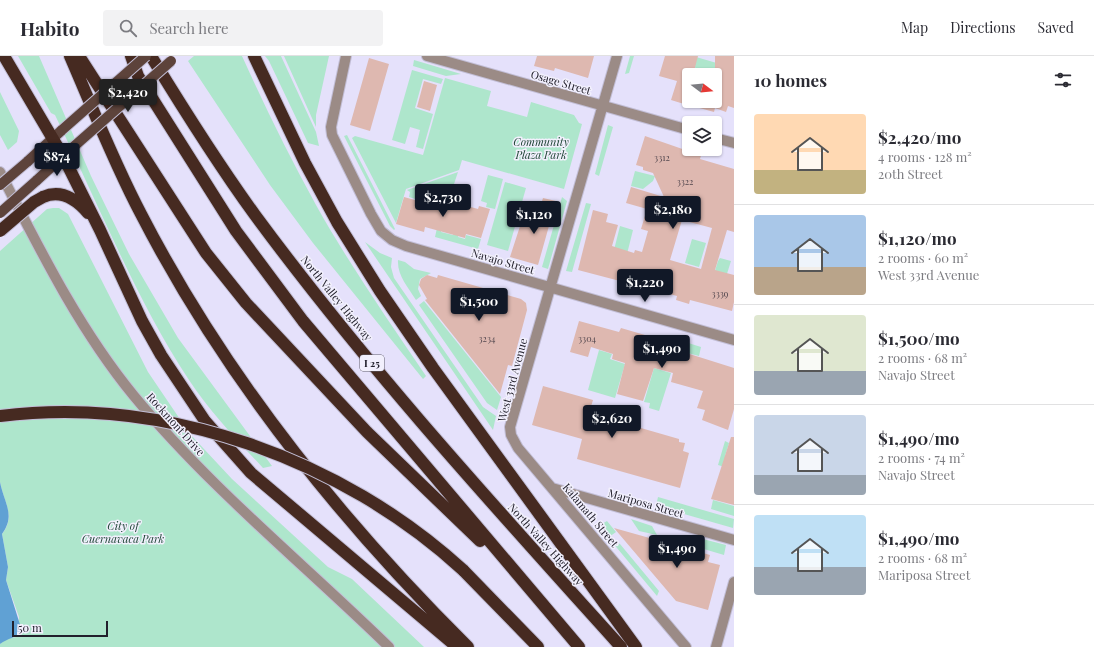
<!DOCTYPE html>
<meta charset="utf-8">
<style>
:root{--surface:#fff;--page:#f2f2f3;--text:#2b2b33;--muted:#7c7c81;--line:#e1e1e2;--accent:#111827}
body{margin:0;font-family:"Playfair Display",serif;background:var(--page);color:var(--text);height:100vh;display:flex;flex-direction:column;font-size:15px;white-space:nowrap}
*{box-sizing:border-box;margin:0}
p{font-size:13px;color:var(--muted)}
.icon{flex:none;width:22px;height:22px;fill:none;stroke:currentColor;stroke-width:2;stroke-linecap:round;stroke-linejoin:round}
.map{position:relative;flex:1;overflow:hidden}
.drawer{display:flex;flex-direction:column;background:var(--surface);width:360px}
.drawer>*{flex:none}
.needle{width:26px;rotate:106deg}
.fabs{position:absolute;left:682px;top:12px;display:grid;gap:8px}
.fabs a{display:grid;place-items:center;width:40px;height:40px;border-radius:4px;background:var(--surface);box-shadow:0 1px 3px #0004;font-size:20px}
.scale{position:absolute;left:12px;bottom:10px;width:96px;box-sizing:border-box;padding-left:4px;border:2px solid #22202c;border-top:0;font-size:11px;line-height:14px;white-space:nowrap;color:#22202c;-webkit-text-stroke:3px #f2f0fd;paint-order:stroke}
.price{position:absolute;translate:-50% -34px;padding:0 9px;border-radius:4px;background:var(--accent);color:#fff;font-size:13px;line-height:26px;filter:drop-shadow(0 1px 2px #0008)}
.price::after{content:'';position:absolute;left:50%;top:24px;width:12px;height:9px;margin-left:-6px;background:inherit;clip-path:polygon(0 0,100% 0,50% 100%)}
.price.selected{background:#222;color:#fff}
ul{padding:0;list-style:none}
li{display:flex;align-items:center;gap:12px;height:100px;padding:0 20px}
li+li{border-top:1px solid var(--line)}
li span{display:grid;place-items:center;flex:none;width:112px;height:80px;border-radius:4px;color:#555}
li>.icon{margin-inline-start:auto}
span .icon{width:48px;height:48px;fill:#fffc;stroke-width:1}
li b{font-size:17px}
h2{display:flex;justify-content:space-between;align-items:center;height:48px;padding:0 20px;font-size:17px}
header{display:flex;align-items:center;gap:24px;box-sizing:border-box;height:56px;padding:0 20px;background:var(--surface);border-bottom:1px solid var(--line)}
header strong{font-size:19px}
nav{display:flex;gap:22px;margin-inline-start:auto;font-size:14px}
.search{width:280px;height:36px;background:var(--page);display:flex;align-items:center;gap:10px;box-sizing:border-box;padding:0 14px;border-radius:4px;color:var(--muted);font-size:15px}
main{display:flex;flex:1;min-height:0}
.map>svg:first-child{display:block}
.green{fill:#aee6cc}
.water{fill:#60a1d4}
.building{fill:#deb8b0;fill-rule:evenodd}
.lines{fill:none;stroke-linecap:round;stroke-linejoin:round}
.minor-casing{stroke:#c2bed6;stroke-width:12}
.major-casing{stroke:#c2bed6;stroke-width:12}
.highway-casing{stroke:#c2bed6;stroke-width:14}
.minor{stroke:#9b8b86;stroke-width:10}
.major{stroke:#5d433b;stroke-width:10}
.highway{stroke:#462a21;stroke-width:12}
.major-bridge-casing{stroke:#c2bed6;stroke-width:12;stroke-linecap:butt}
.highway-bridge-casing{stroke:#c2bed6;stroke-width:14;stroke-linecap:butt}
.major-bridge{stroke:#5d433b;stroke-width:10}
.highway-bridge{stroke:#462a21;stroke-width:12}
.labels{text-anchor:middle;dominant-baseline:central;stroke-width:3;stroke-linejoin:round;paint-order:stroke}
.number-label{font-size:9px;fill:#51464d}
.shield{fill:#f2f0fd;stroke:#605e6b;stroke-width:1}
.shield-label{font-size:10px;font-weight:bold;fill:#22202c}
.street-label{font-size:11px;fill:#22202c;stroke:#f2f0fd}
.park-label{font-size:11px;font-style:italic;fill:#1f4536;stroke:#f2f0fd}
</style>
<header>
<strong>Habito</strong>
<div class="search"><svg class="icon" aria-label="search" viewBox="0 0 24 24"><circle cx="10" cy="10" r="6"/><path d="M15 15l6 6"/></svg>Search here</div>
<nav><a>Map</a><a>Directions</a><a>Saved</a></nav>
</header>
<main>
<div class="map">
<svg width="734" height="591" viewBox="0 0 734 591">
<rect width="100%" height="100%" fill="#e5e1fb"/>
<path class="green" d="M18 0H39L91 120 129 198 178 282 272 410 263 412C237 384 210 356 189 324 135 242 98 147 55 59L51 57Z
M194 0H242C265 51 289 100 316 149 349 208 388 264 426 320L423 323 313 187 270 129 188 5Z
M265 0H281L316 76 319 90 308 87 269 5Z
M284 0H329L316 59V71Z
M630 0H634L629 17 625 18Z
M696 1 727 10 715 19H694L696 12 693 11Z
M414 4 461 18 446 20 413 10Z
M412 14 443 23 441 28 423 23 415 52 433 58 423 93 416 91 420 74 410 71 405 88 392 84Z
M445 22 491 35 487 50 527 61 531 46 574 59 579 67 582 68 564 133 462 104 459 114 406 133 396 167 352 82 355 80 423 99Z
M0 36 19 75 17 86 8 94 0 79Z
M608 69 613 71 599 120 595 118Z
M347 79 395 173 394 174 390 170 344 80Z
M635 115 655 120 653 125 643 133 631 130Z
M458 116 447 149 423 142 422 145 409 141 410 136 407 134Z
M488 119 503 123 495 153 486 151 487 147 481 145Z
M505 126 526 132 508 195 487 189Z
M562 141 567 145 548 213 542 211Z
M586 147 591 148 572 216 566 215Z
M53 152H59L68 158 148 316 190 378 232 423 328 511 352 523 424 591H0V588L7 582 17 581 19 561 6 524 8 511 2 478C16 460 4 447 0 426V195L47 153Z
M620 170 633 174 627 198 614 194Z
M437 172 441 173V176L453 179 454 176 459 177 458 181 465 183 466 179 481 183 478 193 435 181Z
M692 183 706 187 699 211 685 207Z
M365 186 380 197 392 202 391 211 394 222 483 351 496 360 493 374Z
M720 202 731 205 726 221 714 218 718 205Z
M398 204 405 206 414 213 431 217 420 223 418 233 421 240 416 244C408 231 397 219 398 204Z
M424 245 501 341 497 354 487 347 419 249Z
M682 285 701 291 699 300 680 295Z
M599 294 612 298 610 303 625 308 615 342 588 334Z
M654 312 671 317 659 355 649 352 650 347 644 346Z
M725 385 729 387 725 400 728 412 718 409Z
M658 441 734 463 733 472 656 450Z
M713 444 734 450V460L711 453Z
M631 463 652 470 657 479 639 475Z
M607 465 616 476 609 481 601 473 602 468Z
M699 482 726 489 724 499 697 491Z
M612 486 620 488 659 535 657 540Z"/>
<path class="water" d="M0 426C4 447 16 459 2 478L8 511 6 524 22 575C16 582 8 582 0 588Z"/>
<path class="building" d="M537 0H594L588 22 555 12 554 15 534 10Z
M665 0H698L693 19H689V31L684 48 671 44 677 25 659 20Z
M715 0H734V52L728 50 726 56 715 52 714 56 685 48 686 45H715Z
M369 2 389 8 370 75 350 69Z
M424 25 437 29 430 55 417 51Z
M645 80 691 96 692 93 702 96 700 103 734 113V176L727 174 715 214 734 219V246L732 255 690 244 689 248 676 244 677 240 578 214 593 154 608 158 606 166 618 169 612 190 634 197 635 194 642 196 648 175 641 173 647 153 626 147 631 131 664 141 653 117 643 114V111L636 109ZM682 164 712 172 701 213 670 204Z
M404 141 433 149 434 146 448 150 449 145 478 153 479 150 490 153 481 182 466 178 465 182 425 171 424 176 396 168Z
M543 142 556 145 538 209 510 201 522 164 535 167Z
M427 219 437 222 438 219 521 243 526 247 527 254 512 310 508 309 500 338 425 244 427 243 419 229 421 223Z
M579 265 619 276 621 272 662 284 661 289 734 312V353L728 374 702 364 705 354 697 352 703 335 671 326 673 317 654 312 643 345 617 338 625 307 612 303 613 298 591 291 588 301 570 296Z
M543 330 593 344 589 357 679 383V386L685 387 683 395 689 397 680 432 577 403 582 383 532 369Z
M731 381H734V449L711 443Z
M614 472 710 499 708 506 720 509 708 554 676 545Z"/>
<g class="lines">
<g class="minor-casing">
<path id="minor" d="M346 0 331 71 332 79 371 158 381 175 392 184 406 190 734 284
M427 0 689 74
M617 0 510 371 511 379 518 392 686 591
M715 82 734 87
M0 116C40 194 79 273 134 340 210 432 304 508 389 591
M552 432 734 484
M716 591 734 526"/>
</g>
<g class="major-casing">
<path id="major" d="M27 106 62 74
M36 125 69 95"/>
</g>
<g class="highway-casing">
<path id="highway" d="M4 0 63 100 100 174 142 265 161 299 205 365 251 417 457 591
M70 0C93 53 114 107 141 158 224 319 340 464 468 591
M79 0 206 197 246 247 367 376 480 485
M131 0 138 20 236 175 303 265 579 591
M151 0C184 54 218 108 255 159 367 311 495 451 621 591
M254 0 305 107 337 166 380 235 433 312 636 591
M43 141C61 133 76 143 88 157
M463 514 538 591"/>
</g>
<use href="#minor" class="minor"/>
<use href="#major" class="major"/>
<use href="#highway" class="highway"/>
<g class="major-bridge-casing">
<path id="major-bridge" d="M62 74 146 0
M71 93 171 5
M0 129 27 106
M0 157 36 125"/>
</g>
<g class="highway-bridge-casing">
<path id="highway-bridge" d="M0 175 34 146 43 141
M0 360C165 339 342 403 463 514"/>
</g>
<use href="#major-bridge" class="major-bridge"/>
<use href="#highway-bridge" class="highway-bridge"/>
</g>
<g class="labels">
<g class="number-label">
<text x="662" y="101">3312</text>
<text x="685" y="125">3322</text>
<text x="720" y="237">3339</text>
<text x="487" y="282">3234</text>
<text x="587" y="282">3304</text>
</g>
<rect class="shield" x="360" y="299" width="24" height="16" rx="3"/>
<g class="shield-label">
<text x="372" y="307">I 25</text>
</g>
<g class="street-label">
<text transform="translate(561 26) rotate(16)">Osage Street</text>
<text transform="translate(503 205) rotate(16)">Navajo Street</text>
<text transform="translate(337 242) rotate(51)">North Valley Highway</text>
<text transform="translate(512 324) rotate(-75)">West 33rd Avenue</text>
<text transform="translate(176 368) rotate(48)">Rockmont Drive</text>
<text transform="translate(646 447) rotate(16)">Mariposa Street</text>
<text transform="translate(591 459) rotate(50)">Kalamath Street</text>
<text transform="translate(546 488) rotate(48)">North Valley Highway</text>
</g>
<g class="park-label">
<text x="541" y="85">Community<tspan x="541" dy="13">Plaza Park</tspan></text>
<text x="123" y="469">City of<tspan x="123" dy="13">Cuernavaca Park</tspan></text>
</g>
</g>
</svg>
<div class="fabs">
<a><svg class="needle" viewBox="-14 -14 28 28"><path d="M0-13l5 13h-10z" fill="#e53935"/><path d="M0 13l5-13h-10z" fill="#7c7c81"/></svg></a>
<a><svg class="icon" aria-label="layers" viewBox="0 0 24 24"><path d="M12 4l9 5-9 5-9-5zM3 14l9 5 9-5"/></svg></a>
</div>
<div class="scale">50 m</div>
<b class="price selected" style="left:128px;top:57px">$2,420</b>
<b class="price" style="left:57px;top:121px">$874</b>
<b class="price" style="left:443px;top:162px">$2,730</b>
<b class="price" style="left:673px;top:174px">$2,180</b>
<b class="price" style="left:534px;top:179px">$1,120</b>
<b class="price" style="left:645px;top:247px">$1,220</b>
<b class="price" style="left:479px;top:266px">$1,500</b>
<b class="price" style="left:662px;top:313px">$1,490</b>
<b class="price" style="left:612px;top:383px">$2,620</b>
<b class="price" style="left:677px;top:513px">$1,490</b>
</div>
<section class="drawer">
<h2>10 homes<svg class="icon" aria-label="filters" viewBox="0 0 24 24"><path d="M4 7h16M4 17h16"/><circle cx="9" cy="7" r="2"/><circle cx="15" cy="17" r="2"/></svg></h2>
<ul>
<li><span style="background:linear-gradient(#ffd9b3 70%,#c2b280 0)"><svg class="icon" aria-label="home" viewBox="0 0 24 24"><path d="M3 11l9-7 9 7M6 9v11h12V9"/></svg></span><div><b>$2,420/mo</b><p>4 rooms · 128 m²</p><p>20th Street</p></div></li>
<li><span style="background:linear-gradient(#a9c7e8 65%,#b9a48a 0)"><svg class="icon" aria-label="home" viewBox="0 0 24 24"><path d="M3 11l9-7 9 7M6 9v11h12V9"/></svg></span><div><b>$1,120/mo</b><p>2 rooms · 60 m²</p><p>West 33rd Avenue</p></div></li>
<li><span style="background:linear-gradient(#dfe7d0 70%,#9aa5b1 0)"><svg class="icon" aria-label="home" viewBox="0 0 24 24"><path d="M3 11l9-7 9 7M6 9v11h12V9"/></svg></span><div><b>$1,500/mo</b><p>2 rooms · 68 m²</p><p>Navajo Street</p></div></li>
<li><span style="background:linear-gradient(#c9d6e8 75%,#9aa5b1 0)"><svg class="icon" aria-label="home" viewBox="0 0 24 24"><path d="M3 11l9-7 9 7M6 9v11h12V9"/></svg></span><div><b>$1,490/mo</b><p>2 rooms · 74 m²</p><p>Navajo Street</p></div></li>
<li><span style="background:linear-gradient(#bfe0f5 65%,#9aa5b1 0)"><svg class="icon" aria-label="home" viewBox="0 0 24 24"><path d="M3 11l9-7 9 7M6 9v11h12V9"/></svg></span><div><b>$1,490/mo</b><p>2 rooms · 68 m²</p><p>Mariposa Street</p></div></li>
</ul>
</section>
</main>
